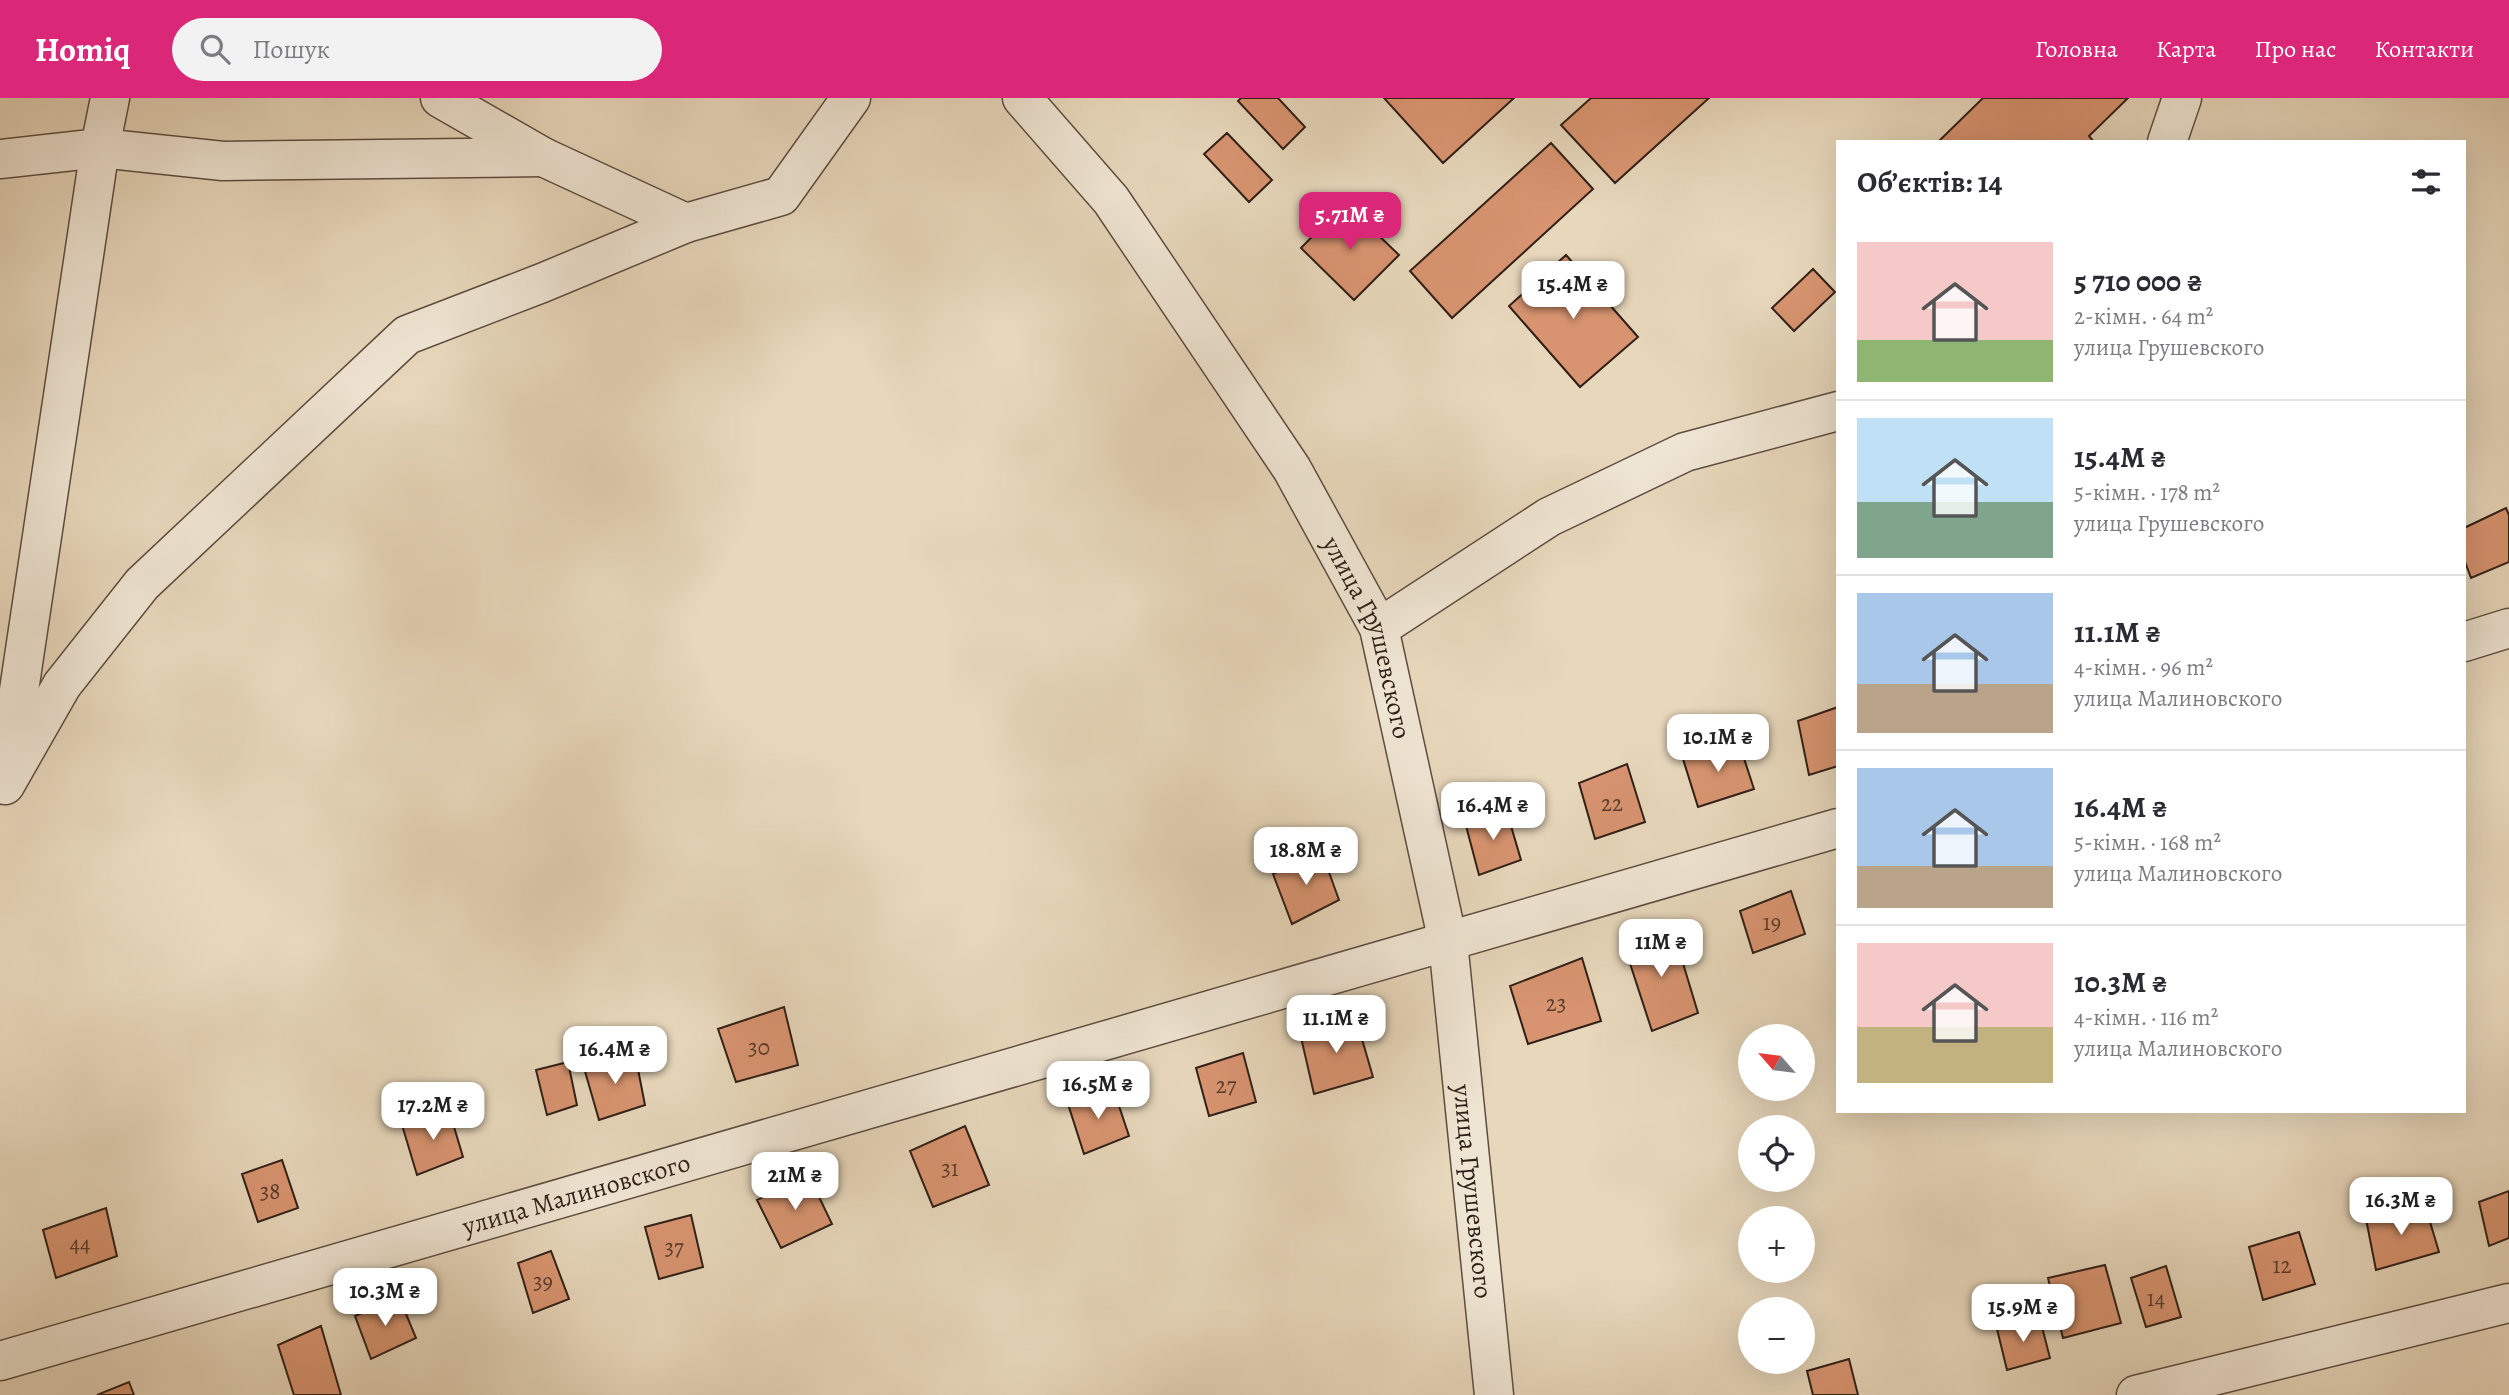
<!DOCTYPE html>
<html lang="uk">
<meta charset="utf-8">
<style>
:root{--surface:#fff;--page:#f2f2f3;--text:#2b2b33;--muted:#7c7c81;--line:#e1e1e2;--accent:#db2777}
body{margin:0;font-family:Alegreya,serif;background:var(--page);color:var(--text);height:100vh;display:flex;flex-direction:column;font-size:26px;white-space:nowrap}
*{box-sizing:border-box;margin:0}
p{font-size:23px;color:var(--muted)}
.icon{flex:none;width:38px;height:38px;fill:none;stroke:currentColor;stroke-width:2;stroke-linecap:round;stroke-linejoin:round}
.map{position:relative;flex:1;overflow:hidden}
.drawer{position:absolute;left:1836px;top:42px;width:630px;height:973px;display:flex;flex-direction:column;background:var(--surface);border-radius:0px;box-shadow:0 7px 28px #0002}
.drawer>*{flex:none}
.needle{width:46px;rotate:298deg}
.buttons{position:absolute;left:1738px;top:926px;display:grid;gap:14px}
.buttons a{display:grid;place-items:center;width:77px;height:77px;border-radius:50%;background:var(--surface);box-shadow:0 7px 28px #0002;font-size:35px}
.price{position:absolute;translate:-50% -60px;padding:0 16px;border-radius:14px;background:#fff;color:#222;font-size:23px;line-height:46px;filter:drop-shadow(0 2px 4px #0008)}
.price::after{content:'';position:absolute;left:50%;top:42px;width:21px;height:16px;margin-left:-10px;background:inherit;clip-path:polygon(0 0,100% 0,50% 100%)}
.price.current{background:var(--accent);color:#fff}
ul{padding:0;list-style:none}
li{display:flex;align-items:center;gap:21px;height:175px;padding:0 21px}
li+li{border-top:2px solid var(--line)}
li span{display:grid;place-items:center;flex:none;width:196px;height:140px;border-radius:0px;color:#555}
li>.icon{margin-inline-start:auto}
span .icon{width:84px;height:84px;fill:#fffc;stroke-width:1}
li b{font-size:30px}
h2{display:flex;justify-content:space-between;align-items:center;height:84px;padding:0 21px;font-size:30px}
header{display:flex;align-items:center;gap:42px;box-sizing:border-box;height:98px;padding:0 35px;background:var(--accent);color:#fff}
header strong{font-size:33px}
nav{display:flex;gap:38px;margin-inline-start:auto;font-size:24px}
.search{width:490px;height:63px;background:var(--page);display:flex;align-items:center;gap:18px;box-sizing:border-box;padding:0 24px;border-radius:38px;color:var(--muted);font-size:26px}
.map>svg:first-child{display:block}
.building{fill:#d89470;stroke:#301f18;stroke-width:2}
.lines{fill:none;stroke-linecap:round;stroke-linejoin:round}
.minor-casing{stroke:#5e4d41;stroke-width:41}
.minor{stroke:#efe5d3;stroke-width:38}
.labels{text-anchor:middle;dominant-baseline:central;stroke-width:7;stroke-linejoin:round;paint-order:stroke}
.number-label{font-size:23px;fill:#5a3c2e}
.street-label{font-size:26px;fill:#301f18;stroke:#efe5d3}
</style>
<header>
<strong>Homiq</strong>
<div class="search"><svg class="icon" aria-label="search" viewBox="0 0 24 24"><circle cx="10" cy="10" r="6"/><path d="M15 15l6 6"/></svg>Пошук</div>
<nav><a>Головна</a><a>Карта</a><a>Про нас</a><a>Контакти</a></nav>
</header>
<div class="map">
<svg width="2509" height="1297" viewBox="0 0 2509 1297">
<rect width="100%" height="100%" fill="#e7d7bb"/>
<filter id="stains"><feTurbulence type="fractalNoise" baseFrequency=".00286" numOctaves="4"/><feColorMatrix values="0 0 0 0 .2 0 0 0 0 .09 0 0 0 0 .02 0 0 0 .5 -.17"/></filter>
<radialGradient id="worn" r=".72"><stop offset=".6" stop-color="#630" stop-opacity="0"/><stop offset="1" stop-color="#630" stop-opacity=".3"/></radialGradient>
<path class="building" d="M1241 0H1278L1305 29 1283 51 1238 3Z
M1384 0H1514L1443 65Z
M1591 0H1709L1615 85 1561 27Z
M1983 0H2128L2089 38 2094 44H1938Z
M1227 35 1272 82 1249 104 1204 56Z
M1551 45 1593 91 1452 220 1410 173Z
M1345 105 1399 157 1354 202 1301 150Z
M1566 157 1638 239 1580 289 1509 208Z
M1813 171 1835 194 1794 233 1772 210Z
M2506 410 2509 417V464L2471 480 2464 461V430Z
M1838 609V668L1809 677 1798 623Z
M1738 642 1754 691 1698 709 1683 661Z
M1627 666 1645 724 1595 741 1579 685Z
M1506 711 1521 762 1479 777 1465 724Z
M1321 752 1339 802 1292 826 1273 776Z
M1791 793 1805 836 1753 855 1740 813Z
M1672 829 1698 915 1652 933 1624 847Z
M1582 860 1601 923 1528 946 1510 888Z
M784 909 798 967 736 984 718 931Z
M1355 917 1373 979 1314 996 1300 935Z
M1243 955 1256 1004 1209 1018 1196 970Z
M635 956 645 1007 599 1022 584 970Z
M568 964 577 1007 547 1017 536 972Z
M1113 990 1129 1038 1084 1056 1068 1006Z
M449 1012 463 1059 417 1077 402 1027Z
M965 1028 989 1087 933 1109 910 1053Z
M282 1062 298 1110 258 1124 242 1076Z
M809 1078 832 1126 781 1150 757 1102Z
M2509 1093V1140L2489 1148 2479 1104Z
M2425 1107 2439 1154 2376 1172 2366 1121Z
M106 1110 117 1158 56 1180 43 1132Z
M691 1117 703 1169 659 1181 645 1129Z
M2299 1134 2315 1186 2263 1202 2249 1149Z
M551 1153 569 1201 533 1215 518 1165Z
M2105 1167 2121 1225 2063 1240 2048 1180Z
M2166 1168 2181 1219 2146 1229 2131 1180Z
M399 1199 416 1240 371 1261 355 1218Z
M2040 1221 2050 1260 2007 1272 1997 1231Z
M321 1228 341 1297H294L278 1247Z
M1849 1261 1858 1297H1813L1807 1273Z
M129 1284 134 1297H97Z"/>
<g class="lines">
<g class="minor-casing">
<g id="minor">
<path d="M440 0 543 59 686 125 781 98 851 0"/>
<path id="s1" d="M1022 0 1111 102 1292 371 1379 530 1448 844 1494 1297"/>
<path d="M2167 44 2182 0"/>
<path d="M0 61 100 50 223 63 543 59"/>
<path d="M1379 530 1549 419 1685 354 1838 313"/>
<path d="M2464 544 2509 530"/>
<path d="M8 666 100 50 110 0"/>
<path d="M0 684 5 687 62 587 142 486 407 237 542 185 686 125"/>
<path id="s2" d="M0 1263 1838 730"/>
<path d="M2136 1297 2509 1205"/>
</g>
</g>
<use href="#minor" class="minor"/>
</g>
<g class="labels">
<g class="number-label">
<text x="1612" y="705">22</text>
<text x="1772" y="824">19</text>
<text x="1556" y="905">23</text>
<text x="759" y="949">30</text>
<text x="1226" y="987">27</text>
<text x="950" y="1070">31</text>
<text x="270" y="1093">38</text>
<text x="80" y="1145">44</text>
<text x="674" y="1149">37</text>
<text x="2282" y="1167">12</text>
<text x="543" y="1183">39</text>
<text x="2156" y="1200">14</text>
</g>
<g class="street-label">
<text stroke="none"><textPath href="#s1" startOffset="646">улица Грушевского</textPath></text>
<text stroke="none"><textPath href="#s1" startOffset="1213">улица Грушевского</textPath></text>
<text stroke="none"><textPath href="#s2" startOffset="600">улица Малиновского</textPath></text>
</g>
</g>
<rect width="100%" height="100%" filter="url(#stains)"/>
<rect width="100%" height="100%" fill="url(#worn)"/>
</svg>
<div class="buttons">
<a><svg class="needle" viewBox="-14 -14 28 28"><path d="M0-13l5 13h-10z" fill="#e53935"/><path d="M0 13l5-13h-10z" fill="#7c7c81"/></svg></a>
<a><svg class="icon" aria-label="locate" viewBox="0 0 24 24"><circle cx="12" cy="12" r="6"/><path d="M12 2v4M12 18v4M2 12h4M18 12h4"/></svg></a>
<a>+</a>
<a>−</a>
</div>
<b class="price current" style="left:1350px;top:154px">5.71M ₴</b>
<b class="price" style="left:1573px;top:223px">15.4M ₴</b>
<b class="price" style="left:1718px;top:676px">10.1M ₴</b>
<b class="price" style="left:1493px;top:744px">16.4M ₴</b>
<b class="price" style="left:1306px;top:789px">18.8M ₴</b>
<b class="price" style="left:1661px;top:881px">11M ₴</b>
<b class="price" style="left:1336px;top:957px">11.1M ₴</b>
<b class="price" style="left:615px;top:988px">16.4M ₴</b>
<b class="price" style="left:1098px;top:1023px">16.5M ₴</b>
<b class="price" style="left:433px;top:1044px">17.2M ₴</b>
<b class="price" style="left:795px;top:1114px">21M ₴</b>
<b class="price" style="left:2401px;top:1139px">16.3M ₴</b>
<b class="price" style="left:385px;top:1230px">10.3M ₴</b>
<b class="price" style="left:2023px;top:1246px">15.9M ₴</b>
<section class="drawer">
<h2>Об’єктів: 14<svg class="icon" aria-label="filters" viewBox="0 0 24 24"><path d="M4 7h16M4 17h16"/><circle cx="9" cy="7" r="2"/><circle cx="15" cy="17" r="2"/></svg></h2>
<ul>
<li><span style="background:linear-gradient(#f6c9c9 70%,#8fb573 0)"><svg class="icon" aria-label="home" viewBox="0 0 24 24"><path d="M3 11l9-7 9 7M6 9v11h12V9"/></svg></span><div><b>5 710 000 ₴</b><p>2-кімн. · 64 m²</p><p>улица Грушевского</p></div></li>
<li><span style="background:linear-gradient(#bfe0f5 60%,#7fa58c 0)"><svg class="icon" aria-label="home" viewBox="0 0 24 24"><path d="M3 11l9-7 9 7M6 9v11h12V9"/></svg></span><div><b>15.4M ₴</b><p>5-кімн. · 178 m²</p><p>улица Грушевского</p></div></li>
<li><span style="background:linear-gradient(#a9c7e8 65%,#b9a48a 0)"><svg class="icon" aria-label="home" viewBox="0 0 24 24"><path d="M3 11l9-7 9 7M6 9v11h12V9"/></svg></span><div><b>11.1M ₴</b><p>4-кімн. · 96 m²</p><p>улица Малиновского</p></div></li>
<li><span style="background:linear-gradient(#a9c7e8 70%,#b9a48a 0)"><svg class="icon" aria-label="home" viewBox="0 0 24 24"><path d="M3 11l9-7 9 7M6 9v11h12V9"/></svg></span><div><b>16.4M ₴</b><p>5-кімн. · 168 m²</p><p>улица Малиновского</p></div></li>
<li><span style="background:linear-gradient(#f6c9c9 60%,#c2b280 0)"><svg class="icon" aria-label="home" viewBox="0 0 24 24"><path d="M3 11l9-7 9 7M6 9v11h12V9"/></svg></span><div><b>10.3M ₴</b><p>4-кімн. · 116 m²</p><p>улица Малиновского</p></div></li>
</ul>
</section>
</div>
